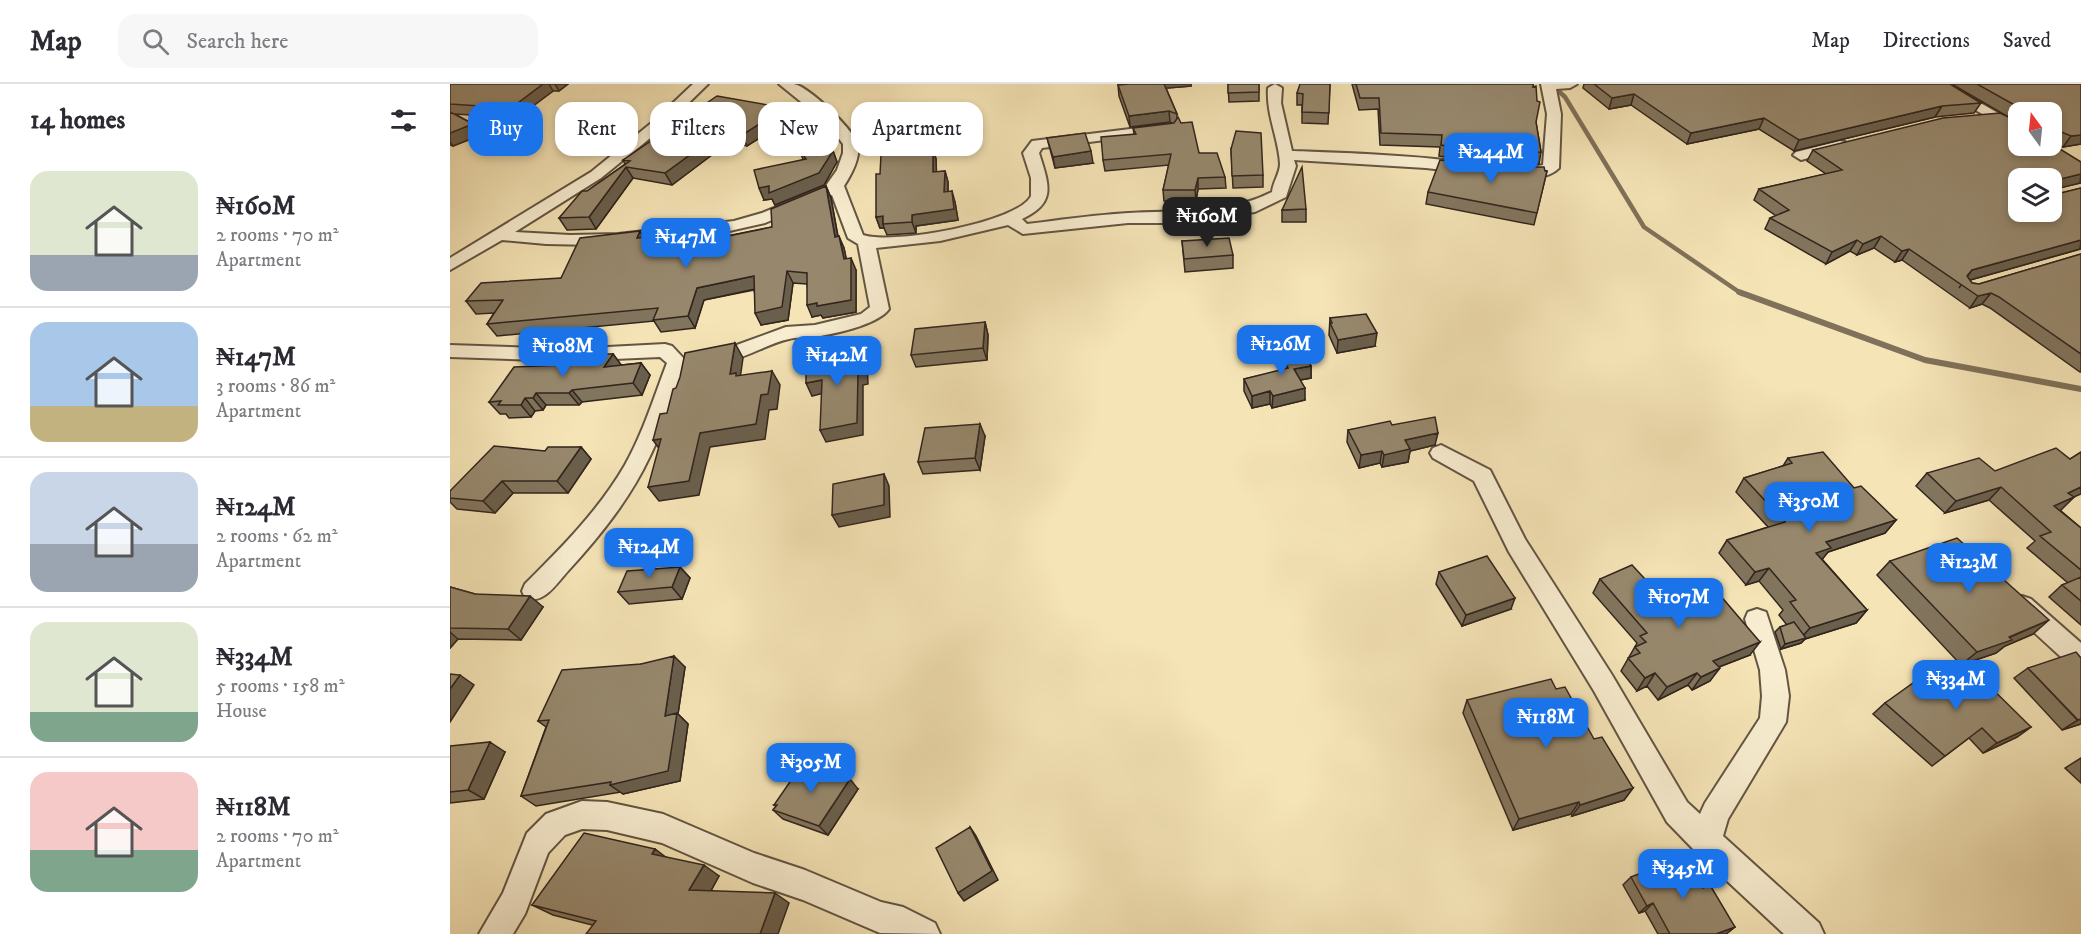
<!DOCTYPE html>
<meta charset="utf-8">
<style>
:root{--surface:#fff;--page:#f7f7f7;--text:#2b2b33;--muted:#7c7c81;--line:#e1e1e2;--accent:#1a73e8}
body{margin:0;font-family:"IM FELL DW Pica",serif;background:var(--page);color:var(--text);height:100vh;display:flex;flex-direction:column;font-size:22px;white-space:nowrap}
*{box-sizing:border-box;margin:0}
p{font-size:20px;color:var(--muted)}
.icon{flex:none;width:33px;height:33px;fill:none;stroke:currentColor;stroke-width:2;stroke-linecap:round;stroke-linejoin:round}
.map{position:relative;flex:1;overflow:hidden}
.panel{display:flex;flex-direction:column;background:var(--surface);width:450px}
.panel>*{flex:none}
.guide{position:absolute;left:18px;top:18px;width:570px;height:54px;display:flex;gap:12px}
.needle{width:39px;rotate:345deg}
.buttons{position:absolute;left:1558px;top:18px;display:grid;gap:12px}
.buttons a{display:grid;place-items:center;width:54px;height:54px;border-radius:12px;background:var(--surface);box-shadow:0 3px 9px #0003;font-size:30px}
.price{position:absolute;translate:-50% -51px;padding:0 14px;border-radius:12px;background:var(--accent);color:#fff;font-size:20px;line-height:39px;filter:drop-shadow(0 2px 3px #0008)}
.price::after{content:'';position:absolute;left:50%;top:36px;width:18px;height:14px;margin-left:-9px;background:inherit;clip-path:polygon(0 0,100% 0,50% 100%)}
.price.active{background:#222;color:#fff}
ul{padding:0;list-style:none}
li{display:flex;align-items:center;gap:18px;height:150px;padding:0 30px}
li+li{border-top:2px solid var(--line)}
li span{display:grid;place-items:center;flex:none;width:168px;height:120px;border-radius:18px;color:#555}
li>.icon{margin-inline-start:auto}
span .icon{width:72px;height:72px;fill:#fffc;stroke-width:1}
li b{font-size:26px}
h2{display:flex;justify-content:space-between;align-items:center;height:72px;padding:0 30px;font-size:26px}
.pill{padding:0 21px;border-radius:18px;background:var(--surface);box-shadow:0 3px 9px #0003;font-size:21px;line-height:54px}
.pill.active{background:var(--accent);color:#fff}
header{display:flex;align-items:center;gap:36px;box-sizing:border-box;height:84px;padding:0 30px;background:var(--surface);border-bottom:2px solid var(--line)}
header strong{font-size:28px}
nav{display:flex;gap:33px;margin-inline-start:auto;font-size:21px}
.search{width:420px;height:54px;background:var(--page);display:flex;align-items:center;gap:15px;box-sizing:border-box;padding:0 21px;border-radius:18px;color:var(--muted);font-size:22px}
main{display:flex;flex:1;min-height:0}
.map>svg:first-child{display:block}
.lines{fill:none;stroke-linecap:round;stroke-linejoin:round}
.stream-far1{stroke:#7f715a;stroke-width:4.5}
.stream{stroke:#7f715a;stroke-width:6}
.street-casing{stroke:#635543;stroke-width:4}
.street{fill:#f8edd0;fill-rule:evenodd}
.wall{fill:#82755e;stroke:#32251d;stroke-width:1.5;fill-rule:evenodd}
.shaded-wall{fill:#6a5f4c;stroke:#32251d;stroke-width:1.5}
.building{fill:#97886d;stroke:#32251d;stroke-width:1.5;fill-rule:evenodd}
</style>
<header>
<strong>Map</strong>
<div class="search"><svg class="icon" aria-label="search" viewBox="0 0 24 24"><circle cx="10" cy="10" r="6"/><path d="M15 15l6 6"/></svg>Search here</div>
<nav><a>Map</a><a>Directions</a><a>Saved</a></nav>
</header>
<main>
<section class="panel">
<h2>14 homes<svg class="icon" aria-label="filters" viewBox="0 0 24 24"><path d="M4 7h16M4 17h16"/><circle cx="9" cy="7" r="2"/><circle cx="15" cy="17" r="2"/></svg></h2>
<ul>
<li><span style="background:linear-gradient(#dfe7d0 70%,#9aa5b1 0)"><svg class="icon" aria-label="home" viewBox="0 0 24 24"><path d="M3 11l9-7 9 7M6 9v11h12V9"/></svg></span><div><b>₦160M</b><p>2 rooms · 70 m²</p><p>Apartment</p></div></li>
<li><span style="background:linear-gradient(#a9c7e8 70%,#c2b280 0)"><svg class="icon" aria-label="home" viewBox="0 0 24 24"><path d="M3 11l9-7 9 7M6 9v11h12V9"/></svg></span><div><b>₦147M</b><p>3 rooms · 86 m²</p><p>Apartment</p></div></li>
<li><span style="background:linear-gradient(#c9d6e8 60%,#9aa5b1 0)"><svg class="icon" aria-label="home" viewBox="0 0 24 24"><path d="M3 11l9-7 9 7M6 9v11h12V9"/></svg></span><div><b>₦124M</b><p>2 rooms · 62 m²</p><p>Apartment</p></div></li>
<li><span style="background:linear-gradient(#dfe7d0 75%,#7fa58c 0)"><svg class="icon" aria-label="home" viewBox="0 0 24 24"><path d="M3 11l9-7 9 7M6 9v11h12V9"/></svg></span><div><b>₦334M</b><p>5 rooms · 158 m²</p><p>House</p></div></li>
<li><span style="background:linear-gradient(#f6c9c9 65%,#7fa58c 0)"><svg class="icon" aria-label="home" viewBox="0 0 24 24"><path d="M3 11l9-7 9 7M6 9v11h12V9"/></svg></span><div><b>₦118M</b><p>2 rooms · 70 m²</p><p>Apartment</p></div></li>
</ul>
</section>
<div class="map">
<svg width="1631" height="850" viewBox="0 0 1631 850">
<rect width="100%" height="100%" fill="#f5e4b6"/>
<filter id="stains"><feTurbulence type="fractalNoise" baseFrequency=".00333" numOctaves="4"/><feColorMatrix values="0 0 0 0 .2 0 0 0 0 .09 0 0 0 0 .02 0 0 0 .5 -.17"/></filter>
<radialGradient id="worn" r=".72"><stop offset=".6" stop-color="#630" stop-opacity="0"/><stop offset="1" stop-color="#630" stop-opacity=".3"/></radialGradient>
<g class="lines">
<path class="stream-far1" d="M1101 0 1115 13 1194 143 1292 210"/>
<path class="stream" d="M1289 208 1475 276 1631 305"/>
<g class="street-casing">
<path id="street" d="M243 0H258L215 42 151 94 65 148 120 151 168 150 284 137 312 129 375 103 387 86 393 69V60L377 39 329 0C334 0 339 0 344 0 359 3 405 46 408 62 410 75 401 91 394 102L413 151C440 161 568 139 581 112V94L573 69 582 57 713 41 720 45 718 48 592 64 589 69C599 101 607 119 572 135L577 140C610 136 644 131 678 129 728 126 776 131 822 108 823 98 830 89 830 80 829 55 816 31 818 4L825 0 832 4 831 19 842 67C868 68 1017 72 1027 84L1019 89 976 84 844 76 846 82 836 113 805 128 723 139H678L573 150 558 141 490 157 426 164 439 225C428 241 381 251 362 253 354 254 346 253 339 255 314 260 280 285 254 277L251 273 254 269 284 262 336 243 365 241 411 230 420 223 408 160 398 154 382 111 315 139 275 148 144 161 96 160 52 156 0 186V174L141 88 205 36Z
M1091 0H1127L1120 4 1106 5 1111 30 1109 84C1098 95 1075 96 1061 92L1058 89 1061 86 1093 81 1097 30Z
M1480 0H1497L1569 41V51Z
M1390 57 1395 58 1397 61 1395 64 1351 76 1343 71 1346 68Z
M215 260 222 262 237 278C225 309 215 342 200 372 180 415 150 452 118 487 106 500 94 521 75 514L72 507 75 500C112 463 149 426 175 381 193 349 204 313 217 279L210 273 119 277 0 273V261L119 265Z
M991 361 1040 386 1075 455 1162 591 1237 718 1250 730 1255 719 1310 634 1312 612 1310 586 1295 535 1298 528 1307 525 1316 528 1335 586 1339 612 1336 638 1278 735 1273 752 1369 839 1374 850H1334L1246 768 1217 738 1144 607 1059 468 1024 397 983 374 980 369 983 364Z
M1572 512 1581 515 1631 559V586L1622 583 1563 529 1560 522 1563 515Z
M132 717 157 718 213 730 304 769 355 786 431 818 453 823 485 839 490 850 430 849 353 816 303 799 212 759 157 746 132 745 115 751 98 769 75 830 63 850H29L53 809 77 749 96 730Z"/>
</g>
<use href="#street" class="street"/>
</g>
<path class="wall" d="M0 0H118L109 7H103L67 34 5 30 23 40 31 51 3 62 0 61Z
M679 0H741V2L716 4 727 30V34L749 69 775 93 776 104 748 105 746 117H714L713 106 719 81 655 87 653 76 684 50 683 44 722 39 720 38 680 43 669 12 668 1Z
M778 0H809V17L779 18Z
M880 0 878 40 852 39V21H847V9Z
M902 0H1083L1086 38 1091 68 1089 80 1052 82 989 72 990 63 930 61 928 25 909 26Z
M1134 0H1293L1531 19 1524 29 1485 33 1344 67 1309 45 1237 60 1181 21 1159 25 1133 4Z
M1502 0H1631V60L1613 63 1602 58V28H1569V62L1631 78V99L1608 104V107L1611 109 1631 104V165L1520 196 1522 199 1529 200 1631 170V288H1630L1540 224 1532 220 1520 224 1452 176 1445 178 1424 164 1407 171 1400 167 1376 180 1315 145 1320 134 1326 132 1304 116 1309 105 1376 90 1357 77 1363 66 1562 35ZM1569 94 1602 128H1569L1568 115 1569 114Z
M335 24 339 35 297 62 279 58 222 101 183 94 146 145 117 146 109 134 137 107 175 80 173 76Z
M482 25 486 36 482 65 483 64 486 75V88L495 87 498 98V108L505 118 508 136 466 142V149L437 151 434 144H430L426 133 453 68Z
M597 54 643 79 605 84Z
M348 64 383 67 387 78 374 101 325 121 322 115 314 116 353 75Z
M781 65 813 91V103L783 104Z
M1055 83 1097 87 1084 141 976 120 978 108Z
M376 102 381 114 388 152 394 164 396 175 406 186V228L373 234 371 231 362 233 357 200 343 199 338 236 311 241 304 206 254 216 245 244 211 248 204 237 47 252 37 240 44 229 26 230 16 217 111 194 190 147 194 153 257 145 262 155 322 143Z
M856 125V138H832V126Z
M732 157 783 171V184L735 188Z
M880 234 925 262 887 269 879 251Z
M535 238 538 251 537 276 466 283 461 271Z
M831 268 861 282V294L850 296 855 316 822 324 820 320 802 324 794 307V295L833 286 830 280Z
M163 270 171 281 191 279 200 291 192 311 132 318 129 321H96L93 326 85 327 81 333 59 334 56 330H50L39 318 113 281Z
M942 341 985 361 960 367 958 378 932 383 930 379 909 384 897 358 898 346Z
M535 352 530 386 473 390 468 378Z
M131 363 141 375 118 409H63L45 429 7 425 0 418V407L95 367Z
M1338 374 1404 404 1446 436 1435 449 1378 468 1372 475 1417 526 1406 539 1355 555 1351 559 1331 565 1325 548 1330 543 1337 541 1329 531 1333 526 1309 497 1296 501 1269 469 1277 456 1318 443 1286 408 1294 394 1333 382Z
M1545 387 1624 413 1610 426 1631 444V541L1599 513 1612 501 1618 499 1577 464 1585 457 1539 416 1495 429 1466 402 1477 389Z
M1440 477 1583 550 1555 562 1546 569 1511 581 1427 491Z
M230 483 240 494 232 515 179 520 168 508Z
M989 488 1061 525 1012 542 986 500Z
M1150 495 1218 520 1300 571 1269 583 1260 597 1242 606 1238 601 1208 616 1197 602 1187 607 1171 587 1187 559 1143 509Z
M0 503 25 510 93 523 71 556 8 555 0 564Z
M191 580 235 583 228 630 238 640 230 697 173 710 171 708 86 722 71 712 96 643 88 637Z
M1578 584 1631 640 1612 646 1564 594Z
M1477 600 1581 643 1567 653 1533 669 1519 654 1482 682 1423 630 1435 619Z
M1017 616 1144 655 1183 704 1174 716 1122 732 1121 730 1063 746 1013 629Z
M0 662 55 668 34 715 0 719Z
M1631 674V699L1615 684Z
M408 705 378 751 333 735 323 726 326 722 324 721Z
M205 765 215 773 269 792 261 807 339 819 142 841 103 831 82 821Z
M1181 793 1253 804 1285 843 1276 850H1208L1195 827 1189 829 1173 801Z"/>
<path class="shaded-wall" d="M93 0H99L103 7 67 34 61 24Z
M105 0H118L109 7Z
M706 0H741V2L707 5Z
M1184 10 1181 21 1159 25 1162 14Z
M1492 22 1485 33 1344 67 1349 56Z
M335 24 339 35 297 62 292 51Z
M482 25 486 36 480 76 477 65Z
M719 27 720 38 680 43 679 32Z
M1314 34 1309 45 1237 60 1241 49Z
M23 40 31 51 3 62 0 58V49Z
M274 46 279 58 222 101 215 89Z
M1609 47 1602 57V48Z
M1631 51V60L1613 63 1621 52Z
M483 64 486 75 487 99 483 88Z
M383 67 387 78 374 101 325 121 322 115 314 116 309 104Z
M641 67 643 79 605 84 603 73Z
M176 83 183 94 146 145 139 133Z
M495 87 498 98V119L494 108Z
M1631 90 1630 99 1602 106 1610 95Z
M748 94V105L746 117 745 106Z
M376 102 381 114 390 165 385 153Z
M502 107 505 118 508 136 466 142V149L462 138V131Z
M1569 108V114L1557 122 1565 110Z
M433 132V140L434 144H430L426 133Z
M257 145 263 157H254Z
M190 147 197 159 187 154Z
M389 152 394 164 399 187 394 175Z
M1431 152 1424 164 1407 171 1413 160Z
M1407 156 1400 167 1376 180 1382 168Z
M1631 156 1630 165 1513 198 1509 204 1522 186Z
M1459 165 1452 176 1445 178 1452 167Z
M401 174 406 186V228L373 234 371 231 362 233 357 221Z
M337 187 343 199 338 236 311 241 305 229Z
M304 192 310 204 254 216 245 244 238 232 247 204Z
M1541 209 1532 220 1520 224 1528 212Z
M535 238 538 251 537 276 533 264Z
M927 249 925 262 887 269 888 256Z
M285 259 293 274 290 295 280 290Z
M411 266 417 278 418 300 413 301V351L376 358 370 346 408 289Z
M163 270 172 282 154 283Z
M191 279 200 291 192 311 183 299Z
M861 282V294L844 297V285Z
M322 287 330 301 327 325 319 326 315 355 260 363 249 411 209 417 198 403 250 349 311 311Z
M372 296 378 308 362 312 356 299Z
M855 304V316L822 324 823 312Z
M122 306 132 318 129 321 119 309Z
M820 307V320L802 324V312Z
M86 309 96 321 93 326 83 314Z
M75 314 85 327 81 333 71 321Z
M530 340 535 352 530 386 525 374Z
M988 349 985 361 960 367 958 378 932 383 934 371 955 356Z
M211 355 213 370 203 356Z
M131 363 141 375 118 409 107 397Z
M932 367 930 379 909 384 911 371Z
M434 390 439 402 440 433 389 443 382 431Z
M52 397 63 409 45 429 33 417Z
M1551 403 1539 416 1495 429 1506 417Z
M1631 403V410L1617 416 1624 413 1611 426 1591 434 1618 409Z
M1446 436 1435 449 1378 468 1371 477 1366 469 1376 458Z
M230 483 240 494 232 515 222 503Z
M1319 484 1309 497 1296 501 1305 488Z
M80 512 93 523 71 556 58 545Z
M1065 514 1061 525 1012 542 1016 531Z
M1417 526 1406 539 1355 555 1351 559 1331 565 1335 560 1350 555 1360 544Z
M1599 536 1583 550 1555 562 1546 569 1511 581 1527 568Z
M0 548 8 555 0 564Z
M1310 558 1300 571 1253 589 1263 577Z
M224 572 235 583 228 630 238 640 230 697 173 710 160 701 215 632Z
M1270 584 1260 597 1242 606 1251 593Z
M1205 589 1197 602 1187 607 1195 594Z
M1247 589 1238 601 1208 616 1217 603Z
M10 591 24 601 0 638V605Z
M1631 635V640L1612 646 1628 636Z
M1581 643 1567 653 1533 669 1547 659Z
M40 658 55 668 34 715 18 706Z
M400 695 408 705 378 751 369 742Z
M1183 704 1174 716 1122 732 1130 721Z
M1129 718 1121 730 1063 746 1069 735Z
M520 743 526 752 548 796 514 817 508 809Z
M205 765 221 777 202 770Z
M254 781 269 792 255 817 239 806Z
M325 809 339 819 328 850H310Z
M1203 819 1195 827 1189 829 1197 822Z
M1285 843 1276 850H1266Z"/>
<path class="building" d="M0 0H93L61 24 0 20Z
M679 0H714L727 30 719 27 679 32 668 1Z
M778 0H809V8L778 9Z
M850 0H880L879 29 852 28 853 10 847 9Z
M906 0H1083V3L1086 2 1087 17 1090 18 1086 38 1091 68 1054 70 991 61 992 51 931 49 929 14H910Z
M1144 0H1500L1531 19 1492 22 1349 56 1314 34 1241 49 1184 10 1162 14Z
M1527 0H1631V51L1621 52 1609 47 1602 48V28H1577Z
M267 12 335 24 292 51 274 46 215 89 176 83 139 133 109 134 132 107H137L180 77 173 76Z
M482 25 477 65 483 64V88L495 87 494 108 502 107 504 125 462 131V138L433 140V132L426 133V90H430L431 71 453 68 460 27Z
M0 28 23 40 0 49Z
M1550 29 1569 38V62H1602V60L1631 78V90L1610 95 1608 107 1611 109 1631 104V156L1522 186 1517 192 1522 199 1529 200 1631 170V270L1549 213 1541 209 1528 212 1459 165 1452 167 1431 152 1413 160 1407 156 1382 168 1320 134 1339 126 1309 105 1392 86 1363 66 1493 34ZM1569 94H1602V128H1569V116L1565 110 1569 108Z
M728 33 731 39 742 38 749 69H767L775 93 748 94 745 106H713L721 70 653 76 651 53 686 50 683 44 724 39Z
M786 47 811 49 813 91 782 92 781 65Z
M635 49 641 67 603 73 597 54Z
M375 56 383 67 369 89 319 109V102L309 104 304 86 356 75 348 64Z
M990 76 1055 83H1094L1095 87H1097L1087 129 978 108Z
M852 83 856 125 832 126Z
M376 102 385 153 389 152 394 175 401 174V216L367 222V219L357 221V189L337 187 332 223 305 229 304 192 247 204 238 232 203 236 208 224 37 240 53 216 16 217 31 199 111 194 130 154 190 147 187 154 257 145 254 157 322 143 321 125Z
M779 154 783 171 734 175 732 157Z
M916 230 927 249 888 256 880 239H882L880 234Z
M535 238 533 264 461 271 465 245Z
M285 259 280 290 286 289V292L322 287 318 310 311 311 306 340 250 349 239 397 198 403 211 355 203 356 210 330 217 329 223 305 226 304 230 293 235 269Z
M853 264 861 282 844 285 855 304 823 312 820 307 802 312 794 295 838 284 831 268Z
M411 266 412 288 408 289 407 339 370 346 372 296 356 299V276Z
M122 270H163L154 283 191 279 183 299 122 306 119 309H86L83 314H75L71 321H48L51 317 39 318 64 283 113 281Z
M985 333 988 349 955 356 960 365 934 371 932 367 911 371 898 346 940 337 942 341Z
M530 340 525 374 468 378 475 344Z
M44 362 95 367 98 363H131L107 397H52L33 417 0 414V407Z
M1606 364 1620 375 1631 368V403L1618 409 1624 413 1604 422 1631 444V486L1590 452 1601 448 1551 403 1506 417 1477 389 1529 374 1545 387Z
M1373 368 1404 404 1411 402 1446 436 1376 458 1381 464 1366 469 1417 526 1360 544 1340 518 1346 516 1319 484 1305 488 1277 456 1335 438 1294 394 1342 379 1338 374Z
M434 390V421L382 431 383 400Z
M1507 454 1599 536 1559 553 1562 556 1527 568 1440 477Z
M1037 472 1065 514 1016 531 989 488Z
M1182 481 1218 520 1263 503 1310 558 1263 577 1270 584 1251 593 1247 589 1217 603 1205 589 1195 594 1178 574 1190 569 1185 563 1196 558 1190 552 1197 549 1150 495Z
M230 483 222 503 168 508 177 487Z
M1631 493V517L1612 501Z
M0 503 25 510 80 512 58 545 0 544Z
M1344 538 1356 554 1335 560 1330 543Z
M1626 568 1631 574V635L1628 636 1578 584Z
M224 572 215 632 227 629 218 687 160 701 161 698 71 712 99 636 88 637 112 586 191 580Z
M1520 583 1581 643 1547 659 1532 644 1495 672 1435 619 1470 594 1477 600Z
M0 590 10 591 0 605Z
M1101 595 1106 605 1115 603 1144 655 1152 653 1183 704 1130 721 1129 718 1069 735 1017 616Z
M40 658 18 706 0 708V662Z
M353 679 400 695 369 742 323 726 327 721H324Z
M520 743 542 787 508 809 486 764Z
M134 749 205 765 202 770 254 781 239 806 325 809 310 850H136L146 837 82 821Z
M1233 773 1253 804 1260 801 1285 843 1266 850H1220L1203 819 1197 822 1181 793Z"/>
<rect width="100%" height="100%" filter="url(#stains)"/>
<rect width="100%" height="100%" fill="url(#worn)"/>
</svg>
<div class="buttons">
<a><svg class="needle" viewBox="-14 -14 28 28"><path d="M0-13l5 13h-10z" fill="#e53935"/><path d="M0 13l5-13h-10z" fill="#7c7c81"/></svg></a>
<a><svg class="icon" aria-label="layers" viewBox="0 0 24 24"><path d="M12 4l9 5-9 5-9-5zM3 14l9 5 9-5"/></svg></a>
</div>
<b class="price" style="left:1041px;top:100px">₦244M</b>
<b class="price active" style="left:757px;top:164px">₦160M</b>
<b class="price" style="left:236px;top:185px">₦147M</b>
<b class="price" style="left:831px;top:292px">₦126M</b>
<b class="price" style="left:113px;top:294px">₦108M</b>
<b class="price" style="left:387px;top:303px">₦142M</b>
<b class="price" style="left:1359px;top:449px">₦350M</b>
<b class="price" style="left:199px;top:495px">₦124M</b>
<b class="price" style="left:1519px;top:510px">₦123M</b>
<b class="price" style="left:1229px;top:545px">₦107M</b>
<b class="price" style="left:1506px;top:627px">₦334M</b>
<b class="price" style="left:1096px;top:665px">₦118M</b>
<b class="price" style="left:361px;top:710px">₦305M</b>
<b class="price" style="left:1233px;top:816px">₦345M</b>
<div class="guide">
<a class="pill active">Buy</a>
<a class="pill">Rent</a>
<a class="pill">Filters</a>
<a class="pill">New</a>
<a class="pill">Apartment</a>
</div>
</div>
</main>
